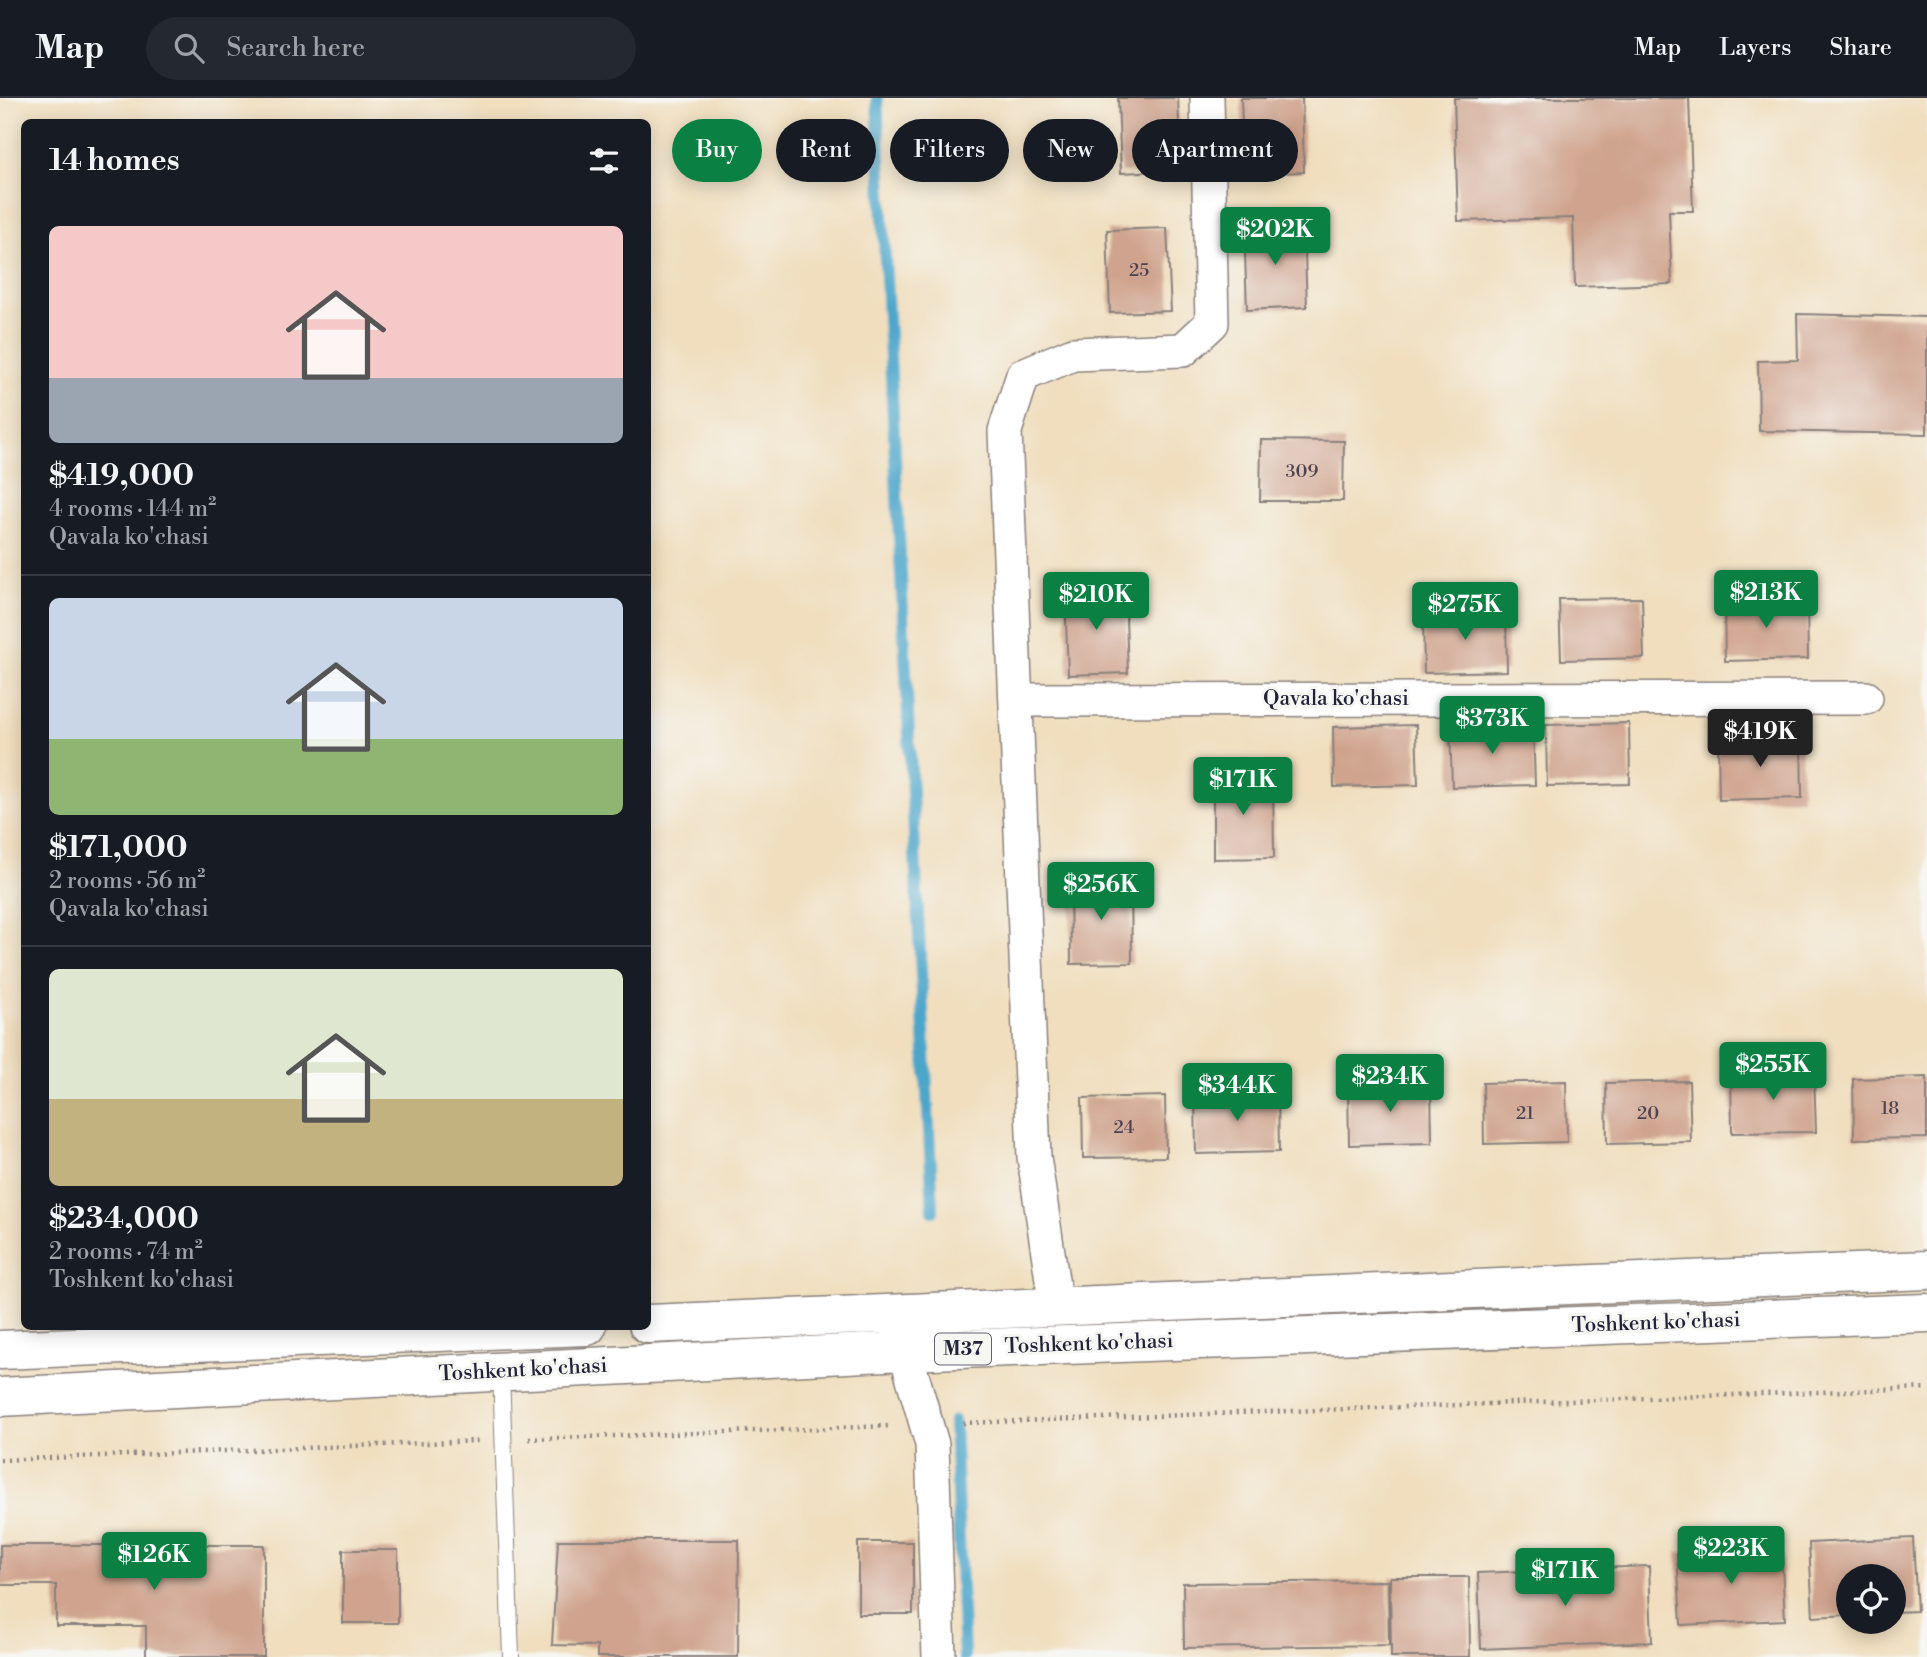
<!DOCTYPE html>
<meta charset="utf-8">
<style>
:root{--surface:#171b24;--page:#242831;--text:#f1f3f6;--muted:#9ea1a6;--line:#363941;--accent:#0b8043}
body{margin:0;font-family:"Libre Bodoni",serif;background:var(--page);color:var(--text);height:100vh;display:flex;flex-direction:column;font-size:26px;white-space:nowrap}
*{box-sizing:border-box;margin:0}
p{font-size:23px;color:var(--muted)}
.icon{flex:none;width:38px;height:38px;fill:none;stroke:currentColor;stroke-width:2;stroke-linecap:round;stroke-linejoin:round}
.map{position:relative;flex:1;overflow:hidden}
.drawer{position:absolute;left:21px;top:21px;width:630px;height:1211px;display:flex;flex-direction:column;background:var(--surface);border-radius:10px;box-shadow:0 4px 18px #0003}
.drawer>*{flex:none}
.banner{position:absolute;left:672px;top:21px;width:665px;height:63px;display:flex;gap:14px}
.tools{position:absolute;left:1836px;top:1466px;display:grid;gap:14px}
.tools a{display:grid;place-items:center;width:70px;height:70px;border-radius:50%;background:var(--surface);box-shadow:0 4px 18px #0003;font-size:35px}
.price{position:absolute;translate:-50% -60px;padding:0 16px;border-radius:7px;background:var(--accent);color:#fff;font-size:23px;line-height:46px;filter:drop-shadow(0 2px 4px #0008)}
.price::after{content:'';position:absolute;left:50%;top:42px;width:21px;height:16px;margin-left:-10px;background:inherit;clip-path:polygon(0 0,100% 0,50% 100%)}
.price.on{background:#222;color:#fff}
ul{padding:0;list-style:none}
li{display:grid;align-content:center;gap:14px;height:371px;padding:0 28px}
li+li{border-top:2px solid var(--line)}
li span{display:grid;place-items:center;height:217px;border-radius:10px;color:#555}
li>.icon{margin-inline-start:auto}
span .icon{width:126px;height:126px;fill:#fffc;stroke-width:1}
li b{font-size:30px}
h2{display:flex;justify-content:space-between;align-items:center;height:84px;padding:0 28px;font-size:30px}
.chip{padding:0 24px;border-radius:32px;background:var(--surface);box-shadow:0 4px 18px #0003;font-size:24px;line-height:63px}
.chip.on{background:var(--accent);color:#fff}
header{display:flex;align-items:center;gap:42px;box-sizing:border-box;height:98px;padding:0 35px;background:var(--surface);border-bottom:2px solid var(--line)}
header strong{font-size:33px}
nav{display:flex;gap:38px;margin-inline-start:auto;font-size:24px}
.search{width:490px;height:63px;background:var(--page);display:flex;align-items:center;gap:18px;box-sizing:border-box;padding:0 24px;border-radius:38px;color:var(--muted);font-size:26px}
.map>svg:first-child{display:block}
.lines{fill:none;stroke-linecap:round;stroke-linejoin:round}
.stream{stroke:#4ca6ca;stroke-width:12}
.building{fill:#cfa38d}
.lane-casing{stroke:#89807c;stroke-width:18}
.street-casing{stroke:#89807c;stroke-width:36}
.highway-casing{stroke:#89807c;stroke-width:41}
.path{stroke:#89807c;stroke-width:4.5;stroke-dasharray:2 5;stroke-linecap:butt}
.lane{stroke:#fff;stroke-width:16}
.street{stroke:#fff;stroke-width:33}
.highway{stroke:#fff;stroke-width:38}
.labels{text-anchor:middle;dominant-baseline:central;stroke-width:6;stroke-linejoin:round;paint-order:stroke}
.number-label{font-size:18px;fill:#4d4250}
.shield{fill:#f6f6f2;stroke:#626272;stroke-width:2}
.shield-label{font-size:19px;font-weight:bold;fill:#22223b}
.street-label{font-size:21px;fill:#22223b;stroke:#f6f6f2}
</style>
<header>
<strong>Map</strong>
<div class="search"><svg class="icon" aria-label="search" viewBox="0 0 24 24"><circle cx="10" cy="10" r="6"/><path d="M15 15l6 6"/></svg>Search here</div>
<nav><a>Map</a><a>Layers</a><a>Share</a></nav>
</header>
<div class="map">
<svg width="1927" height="1559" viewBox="0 0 1927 1559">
<rect width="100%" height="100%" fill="#f6f6f2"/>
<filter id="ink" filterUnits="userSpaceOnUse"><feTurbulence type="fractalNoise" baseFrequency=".0143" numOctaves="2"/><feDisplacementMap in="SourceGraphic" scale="14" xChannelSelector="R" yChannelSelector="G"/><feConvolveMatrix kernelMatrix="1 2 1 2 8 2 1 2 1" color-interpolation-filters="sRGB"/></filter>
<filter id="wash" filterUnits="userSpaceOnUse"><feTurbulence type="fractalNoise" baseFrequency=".00686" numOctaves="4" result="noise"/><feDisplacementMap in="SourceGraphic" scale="28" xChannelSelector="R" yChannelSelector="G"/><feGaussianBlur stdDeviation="1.57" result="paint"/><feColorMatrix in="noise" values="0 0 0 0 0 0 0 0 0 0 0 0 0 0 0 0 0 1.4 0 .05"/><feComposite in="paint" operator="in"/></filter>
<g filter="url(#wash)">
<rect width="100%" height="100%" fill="#f0debe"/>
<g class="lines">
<path class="stream" d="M877 0 933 1113
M954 1323 964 1559"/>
</g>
<g id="blocks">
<path class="building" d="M1118 0H1178L1181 72 1121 75Z
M1241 0H1302L1304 74 1244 76Z
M1454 0H1689L1693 113H1669L1672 186 1575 189 1573 120 1458 123Z
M1304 127 1307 209 1247 212 1244 129Z
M1167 130 1171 213 1110 215 1107 132Z
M1797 216 1927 219V336L1759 333 1758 263 1798 262Z
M1261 342 1344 343 1343 403H1260Z
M1125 492 1128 575 1068 577 1065 494Z
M1642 500 1644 560 1561 562 1559 501Z
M1807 501 1808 561 1725 563 1724 503Z
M1506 512 1507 573 1424 575 1423 514Z
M1629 625 1630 686 1547 688 1546 627Z
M1416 627 1418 687 1334 689 1333 629Z
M1533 627 1535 687 1452 689 1450 629Z
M1801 640 1802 700 1719 702 1718 642Z
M1273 677 1274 760 1213 761V678Z
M1070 783H1131L1132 865 1071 866Z
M1814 973 1816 1034 1732 1035 1731 975Z
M1927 979V1040L1854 1041 1853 981Z
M1566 983 1567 1044 1484 1046 1483 985Z
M1689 983 1691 1044 1607 1046 1606 985Z
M1431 985 1432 1045 1349 1047 1348 987Z
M1278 994 1279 1054 1196 1056 1195 996Z
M1165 998 1166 1059 1083 1060 1082 1000Z
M1913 1440 1917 1513 1894 1514V1479H1848V1517L1813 1519 1809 1445Z
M558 1442H739L738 1559H597V1548L552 1547Z
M858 1444H913V1516H858Z
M0 1447H264V1559H146V1528H56V1487H0Z
M1781 1449 1785 1522 1681 1527 1677 1454Z
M343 1452H398V1525H343Z
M1649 1468 1652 1544 1481 1551 1478 1475Z
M1390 1479H1469L1470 1559H1391Z
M1388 1483 1389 1547 1184 1550 1183 1485Z"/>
</g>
</g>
<g filter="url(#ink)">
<use href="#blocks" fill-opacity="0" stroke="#89807c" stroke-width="2"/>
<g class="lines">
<g class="lane-casing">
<path id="lane" d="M501 1274 511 1559"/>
</g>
<g class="street-casing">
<path id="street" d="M1016 602 1866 600
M1056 1209 1034 1059 1005 333 1023 277 1073 256 1183 252 1212 225 1207 0
M905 1253 932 1346 939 1559"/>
</g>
<g class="highway-casing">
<path id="highway" d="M648 1226 1927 1172
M0 1252 587 1228
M0 1299 905 1253 1927 1215"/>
</g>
<path class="path" d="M963 1325 1927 1290
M529 1341 891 1328
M0 1362 478 1343"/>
<use href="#lane" class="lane"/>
<use href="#street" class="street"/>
<use href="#highway" class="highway"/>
</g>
</g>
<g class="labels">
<g class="number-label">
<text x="1139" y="172">25</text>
<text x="1302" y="373">309</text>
<text x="1890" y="1010">18</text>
<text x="1525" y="1015">21</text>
<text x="1648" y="1015">20</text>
<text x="1124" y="1029">24</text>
</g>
<rect class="shield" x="935" y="1235.5" width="56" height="31" rx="5"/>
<g class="shield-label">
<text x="963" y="1251">M37</text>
</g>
<g class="street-label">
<text x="1336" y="601">Qavala ko'chasi</text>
<text transform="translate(1656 1225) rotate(-2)">Toshkent ko'chasi</text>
<text transform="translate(1089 1246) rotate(-2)">Toshkent ko'chasi</text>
<text transform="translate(523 1272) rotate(-3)">Toshkent ko'chasi</text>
</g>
</g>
</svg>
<div class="tools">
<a><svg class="icon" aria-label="locate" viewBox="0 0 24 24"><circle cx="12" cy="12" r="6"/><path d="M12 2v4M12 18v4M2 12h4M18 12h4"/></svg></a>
</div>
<b class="price" style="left:1275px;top:169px">$202K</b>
<b class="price" style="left:1766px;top:532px">$213K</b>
<b class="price" style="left:1096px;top:534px">$210K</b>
<b class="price" style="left:1465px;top:544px">$275K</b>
<b class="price" style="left:1492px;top:658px">$373K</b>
<b class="price on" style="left:1760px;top:671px">$419K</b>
<b class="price" style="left:1243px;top:719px">$171K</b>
<b class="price" style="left:1101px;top:824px">$256K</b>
<b class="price" style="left:1773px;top:1004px">$255K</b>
<b class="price" style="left:1390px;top:1016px">$234K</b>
<b class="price" style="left:1237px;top:1025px">$344K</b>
<b class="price" style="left:1731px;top:1488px">$223K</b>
<b class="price" style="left:154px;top:1494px">$126K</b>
<b class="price" style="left:1565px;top:1510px">$171K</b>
<div class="banner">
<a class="chip on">Buy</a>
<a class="chip">Rent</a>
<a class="chip">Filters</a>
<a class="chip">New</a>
<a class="chip">Apartment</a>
</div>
<section class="drawer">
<h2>14 homes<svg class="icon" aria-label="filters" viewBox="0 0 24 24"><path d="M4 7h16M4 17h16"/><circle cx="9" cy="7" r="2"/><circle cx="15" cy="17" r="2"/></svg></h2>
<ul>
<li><span style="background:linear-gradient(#f6c9c9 70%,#9aa5b1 0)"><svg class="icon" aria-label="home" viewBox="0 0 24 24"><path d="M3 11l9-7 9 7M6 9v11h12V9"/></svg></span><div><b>$419,000</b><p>4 rooms · 144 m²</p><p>Qavala ko'chasi</p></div></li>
<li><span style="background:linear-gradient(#c9d6e8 65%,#8fb573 0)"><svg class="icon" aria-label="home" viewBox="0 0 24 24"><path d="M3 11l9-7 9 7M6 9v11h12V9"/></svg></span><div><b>$171,000</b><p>2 rooms · 56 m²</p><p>Qavala ko'chasi</p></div></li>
<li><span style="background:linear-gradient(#dfe7d0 60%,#c2b280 0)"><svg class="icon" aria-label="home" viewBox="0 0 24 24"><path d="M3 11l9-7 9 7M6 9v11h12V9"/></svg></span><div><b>$234,000</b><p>2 rooms · 74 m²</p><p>Toshkent ko'chasi</p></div></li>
</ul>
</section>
</div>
